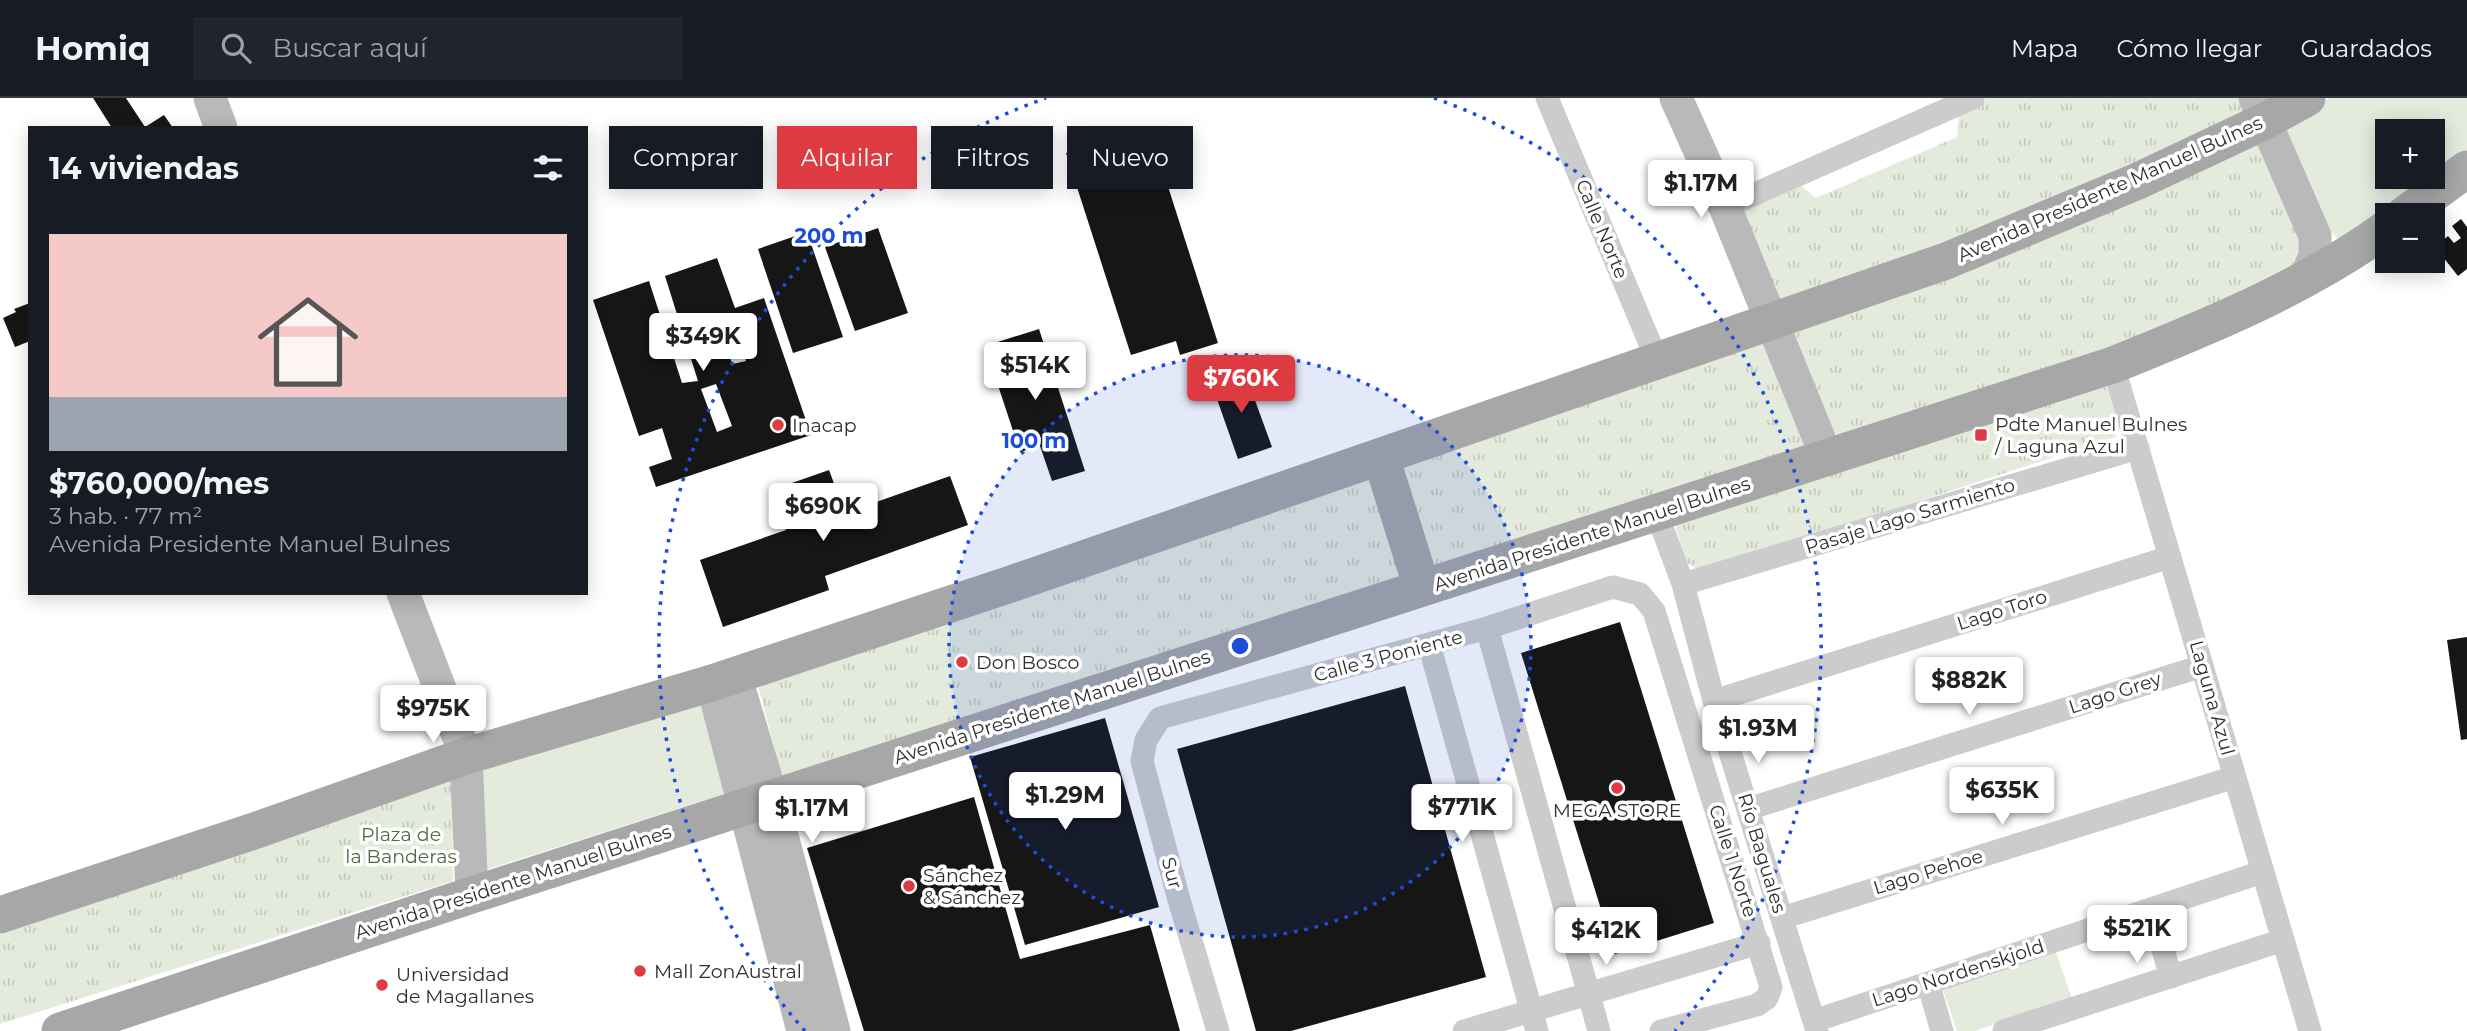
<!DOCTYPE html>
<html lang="es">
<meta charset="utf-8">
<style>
:root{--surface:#171b24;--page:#20242c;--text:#f1f3f6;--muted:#9ea1a6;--line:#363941;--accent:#dd3a41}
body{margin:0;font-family:Montserrat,sans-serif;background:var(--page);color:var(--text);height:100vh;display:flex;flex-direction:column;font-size:26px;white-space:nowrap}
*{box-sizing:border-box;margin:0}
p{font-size:23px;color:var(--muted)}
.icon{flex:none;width:38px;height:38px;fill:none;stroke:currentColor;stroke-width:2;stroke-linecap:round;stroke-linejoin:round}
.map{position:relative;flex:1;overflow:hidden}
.side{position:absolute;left:28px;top:28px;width:560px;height:469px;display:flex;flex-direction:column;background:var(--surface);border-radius:0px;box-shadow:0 4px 18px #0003}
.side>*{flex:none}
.banner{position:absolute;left:609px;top:28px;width:665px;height:63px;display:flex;gap:14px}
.buttons{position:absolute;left:2375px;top:21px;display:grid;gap:14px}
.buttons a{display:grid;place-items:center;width:70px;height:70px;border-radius:0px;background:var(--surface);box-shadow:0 4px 18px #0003;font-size:35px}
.price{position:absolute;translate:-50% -60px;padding:0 16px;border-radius:7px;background:#fff;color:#222;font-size:23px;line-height:46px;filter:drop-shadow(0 2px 4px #0008)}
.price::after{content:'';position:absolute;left:50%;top:42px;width:21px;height:16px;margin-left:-10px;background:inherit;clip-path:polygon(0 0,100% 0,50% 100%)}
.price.current{background:var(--accent);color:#fff}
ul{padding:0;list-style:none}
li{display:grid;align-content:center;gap:14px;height:371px;padding:0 21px}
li+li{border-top:2px solid var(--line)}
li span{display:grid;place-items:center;height:217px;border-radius:0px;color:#555}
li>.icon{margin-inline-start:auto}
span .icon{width:126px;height:126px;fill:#fffc;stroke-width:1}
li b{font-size:30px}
h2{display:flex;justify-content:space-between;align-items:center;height:84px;padding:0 21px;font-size:30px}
.pill{padding:0 24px;border-radius:0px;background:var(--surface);box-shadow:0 4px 18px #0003;font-size:24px;line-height:63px}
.pill.current{background:var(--accent);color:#fff}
header{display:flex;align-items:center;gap:42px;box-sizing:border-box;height:98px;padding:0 35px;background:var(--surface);border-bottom:2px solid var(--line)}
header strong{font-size:33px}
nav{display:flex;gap:38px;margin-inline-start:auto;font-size:24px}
.search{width:490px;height:63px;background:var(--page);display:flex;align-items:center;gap:18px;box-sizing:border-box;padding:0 24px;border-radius:0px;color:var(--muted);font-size:26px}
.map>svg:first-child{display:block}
.grass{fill:#e4ebdd;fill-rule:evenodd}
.park{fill:url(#park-tufts)}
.building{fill:#161616;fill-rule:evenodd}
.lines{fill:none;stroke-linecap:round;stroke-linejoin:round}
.street{stroke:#ccc;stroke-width:23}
.secondary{stroke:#b9b9b9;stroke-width:33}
.primary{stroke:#a7a7a7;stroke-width:37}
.ring{fill:none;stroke:#1d4ed8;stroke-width:3.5;stroke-dasharray:3.5 7}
.poi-dot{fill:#dd3a41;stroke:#fff;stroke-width:2.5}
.labels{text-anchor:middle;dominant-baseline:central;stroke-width:7;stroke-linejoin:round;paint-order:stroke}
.street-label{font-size:19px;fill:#2f2f2f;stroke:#fff}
.poi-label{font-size:19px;fill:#2f2f2f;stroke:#fff;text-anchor:start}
.park-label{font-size:19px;fill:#51693e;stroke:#fff}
.centre{fill:#1d4ed8;stroke:#fff;stroke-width:3.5}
.ring-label{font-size:21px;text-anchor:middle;font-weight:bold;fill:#1d4ed8;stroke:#fff;stroke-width:7;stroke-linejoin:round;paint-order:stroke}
</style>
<header>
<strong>Homiq</strong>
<div class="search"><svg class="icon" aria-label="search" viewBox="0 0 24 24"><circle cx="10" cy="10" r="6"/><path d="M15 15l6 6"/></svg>Buscar aquí</div>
<nav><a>Mapa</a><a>Cómo llegar</a><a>Guardados</a></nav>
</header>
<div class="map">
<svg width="2467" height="933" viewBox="0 0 2467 933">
<defs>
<pattern id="park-tufts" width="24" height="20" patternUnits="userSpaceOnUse" patternTransform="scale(1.75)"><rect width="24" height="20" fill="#e4ebdd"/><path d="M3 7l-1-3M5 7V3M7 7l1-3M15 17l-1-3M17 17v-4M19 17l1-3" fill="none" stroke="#c4cabe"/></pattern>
</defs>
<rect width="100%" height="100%" fill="#fff"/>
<path class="grass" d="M2330 0H2467V57L2353 139 2341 144 2331 134 2288 41C2283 17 2312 10 2330 0ZM2387 33H2432V79H2387Z
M701 597 727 695 479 774 474 673Z
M2055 852 2072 900 1975 933H1957L1943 892Z"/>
<path class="park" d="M1981 0H2239L2245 14 2014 121 1781 206 1732 111 1795 83 1816 100 1957 39 1960 9Z
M2250 44 2261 48 2306 152 2290 170 2167 235 1839 339 1834 334 1795 246 1794 230Z
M1766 244 1808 346 1438 469C1416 455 1408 390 1402 364Z
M2109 288 2124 323 2115 339 1703 474 1687 465 1676 431 1677 420Z
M1370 375 1407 478 783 683 755 576Z
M452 677 453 783 0 926V826Z"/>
<path class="building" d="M93 0H126L145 29 164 17 173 30H112Z
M1149 29 1218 245 1180 257 1176 243 1131 257 1066 55Z
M2461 121 2467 129V171L2458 178 2435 149 2448 138 2454 145 2461 140 2452 128Z
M878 130 908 215 855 233 825 149Z
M807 134 843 239 793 255 758 151Z
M717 160 735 210 764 200 811 337 656 389 649 369 672 361 662 330 639 338 593 202 649 183 682 285 698 283 665 178ZM733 221 746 263 732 266 720 225ZM716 286 732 328 717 334 701 291Z
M30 205V243L15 249 3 220 16 214 14 211Z
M1039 231 1085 373 1052 383 1040 348 1020 354 985 248Z
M1244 272 1272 349 1238 361 1211 284Z
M829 372 845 415 950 378 968 427 825 478 829 492 723 529 700 462 786 432 772 392Z
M1620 524 1714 825 1615 856 1521 555Z
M2467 539V641L2461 642 2447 542Z
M1405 588 1486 879 1291 933H1256L1177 651Z
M1105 620 1159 809 1025 847 970 659Z
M974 699 1020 861 1150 827 1180 933H864L807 750Z"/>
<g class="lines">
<path class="street" d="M1547 0 1657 262
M1725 109 1973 0
M2113 267 2310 933
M1657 416 1683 486 1714 603 1817 933
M1683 486 2138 350
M1487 530 1599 933
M1429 546 1537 933
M1714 603 2170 459
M1748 711 2202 568
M2151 811 2171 879
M1782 820 2235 679
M1928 885 1942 933
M1814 923 2262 774
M1218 933 1179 802 1142 663 1146 642 1160 620 1487 530 1613 489 1640 496 1654 513 1771 889 1767 900 1757 907 1661 933
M1464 933 1759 845
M2004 933 2283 842"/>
<path class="secondary" d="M210 0 221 30
M1676 0 1725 109 1827 360
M2255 0 2315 138V158L2305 181
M403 495 466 658 472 797
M735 577 772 700 834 933
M712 585 803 933"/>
<path class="primary" d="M2404 117 2467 71
M1381 359 1422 490
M0 817 254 733 466 658 712 585 1011 486 1946 163 2138 83 2265 23 2307 0
M60 933 472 797 2113 267C2208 229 2304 190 2387 130"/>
</g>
<circle cx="1240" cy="548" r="291" fill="#1d4ed8" fill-opacity=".12"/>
<g class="ring">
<circle cx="1240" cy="548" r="291"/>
<path d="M805 933A581 581 0 0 1 1046 0M1434 0A581 581 0 0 1 1675 933"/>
</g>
<g class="poi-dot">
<circle cx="778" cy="327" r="7"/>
<rect x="1974" y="330" width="14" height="14" rx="3.5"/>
<circle cx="962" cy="564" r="7"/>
<circle cx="1617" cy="690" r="7"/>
<circle cx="909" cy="788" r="7"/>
<circle cx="640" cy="873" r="7"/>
<circle cx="382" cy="887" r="7"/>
</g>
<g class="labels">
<g class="street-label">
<text transform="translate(2110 91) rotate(-24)">Avenida Presidente Manuel Bulnes</text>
<text transform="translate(1602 131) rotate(67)">Calle Norte</text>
<text transform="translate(1910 418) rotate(-17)">Pasaje Lago Sarmiento</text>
<text transform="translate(1592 436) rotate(-18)">Avenida Presidente Manuel Bulnes</text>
<text transform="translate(2002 512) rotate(-18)">Lago Toro</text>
<text transform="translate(1388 558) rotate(-15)">Calle 3 Poniente</text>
<text transform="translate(2115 595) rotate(-18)">Lago Grey</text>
<text transform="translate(2212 600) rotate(74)">Laguna Azul</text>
<text transform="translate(1052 609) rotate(-18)">Avenida Presidente Manuel Bulnes</text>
<text transform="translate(1762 755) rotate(73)">Río Baguales</text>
<text transform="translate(1733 763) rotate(72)">Calle 1 Norte</text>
<text transform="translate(1928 774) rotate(-17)">Lago Pehoe</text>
<text transform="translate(1172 775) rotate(75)">Sur</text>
<text transform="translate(513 784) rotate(-18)">Avenida Presidente Manuel Bulnes</text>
<text transform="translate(1958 875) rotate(-18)">Lago Nordenskjold</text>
</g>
<g class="poi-label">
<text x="1995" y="326">Pdte Manuel Bulnes<tspan x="1995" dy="22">/ Laguna Azul</tspan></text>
<text x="792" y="327">Inacap</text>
<text x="976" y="564">Don Bosco</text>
<text x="1617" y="712" text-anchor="middle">MEGA STORE</text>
<text x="923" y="777">Sánchez<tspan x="923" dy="22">&amp; Sánchez</tspan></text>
<text x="654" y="873">Mall ZonAustral</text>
<text x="396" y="876">Universidad<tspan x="396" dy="22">de Magallanes</tspan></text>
</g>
<g class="park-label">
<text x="401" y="736">Plaza de<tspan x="401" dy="22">la Banderas</tspan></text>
</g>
</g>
<circle cx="1240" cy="548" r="10" class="centre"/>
<g class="ring-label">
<text x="829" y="145">200 m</text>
<text x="1034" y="350">100 m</text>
</g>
</svg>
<div class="buttons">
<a>+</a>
<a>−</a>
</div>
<b class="price" style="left:1701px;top:122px">$1.17M</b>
<b class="price" style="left:703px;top:275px">$349K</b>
<b class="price" style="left:1035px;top:304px">$514K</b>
<b class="price current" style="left:1241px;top:317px">$760K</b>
<b class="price" style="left:823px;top:445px">$690K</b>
<b class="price" style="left:1969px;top:619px">$882K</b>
<b class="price" style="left:433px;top:647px">$975K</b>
<b class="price" style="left:1758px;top:667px">$1.93M</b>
<b class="price" style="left:2002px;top:729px">$635K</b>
<b class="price" style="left:1065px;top:734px">$1.29M</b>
<b class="price" style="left:1462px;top:746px">$771K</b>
<b class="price" style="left:812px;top:747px">$1.17M</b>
<b class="price" style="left:2137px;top:867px">$521K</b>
<b class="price" style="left:1606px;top:869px">$412K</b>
<div class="banner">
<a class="pill">Comprar</a>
<a class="pill current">Alquilar</a>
<a class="pill">Filtros</a>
<a class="pill">Nuevo</a>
</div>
<section class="side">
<h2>14 viviendas<svg class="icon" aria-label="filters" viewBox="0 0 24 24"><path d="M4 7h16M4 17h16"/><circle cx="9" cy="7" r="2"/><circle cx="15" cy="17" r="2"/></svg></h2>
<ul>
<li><span style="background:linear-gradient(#f6c9c9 75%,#9aa5b1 0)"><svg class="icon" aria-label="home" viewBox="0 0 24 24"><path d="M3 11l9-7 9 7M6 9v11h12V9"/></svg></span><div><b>$760,000/mes</b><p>3 hab. · 77 m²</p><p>Avenida Presidente Manuel Bulnes</p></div></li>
</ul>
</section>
</div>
